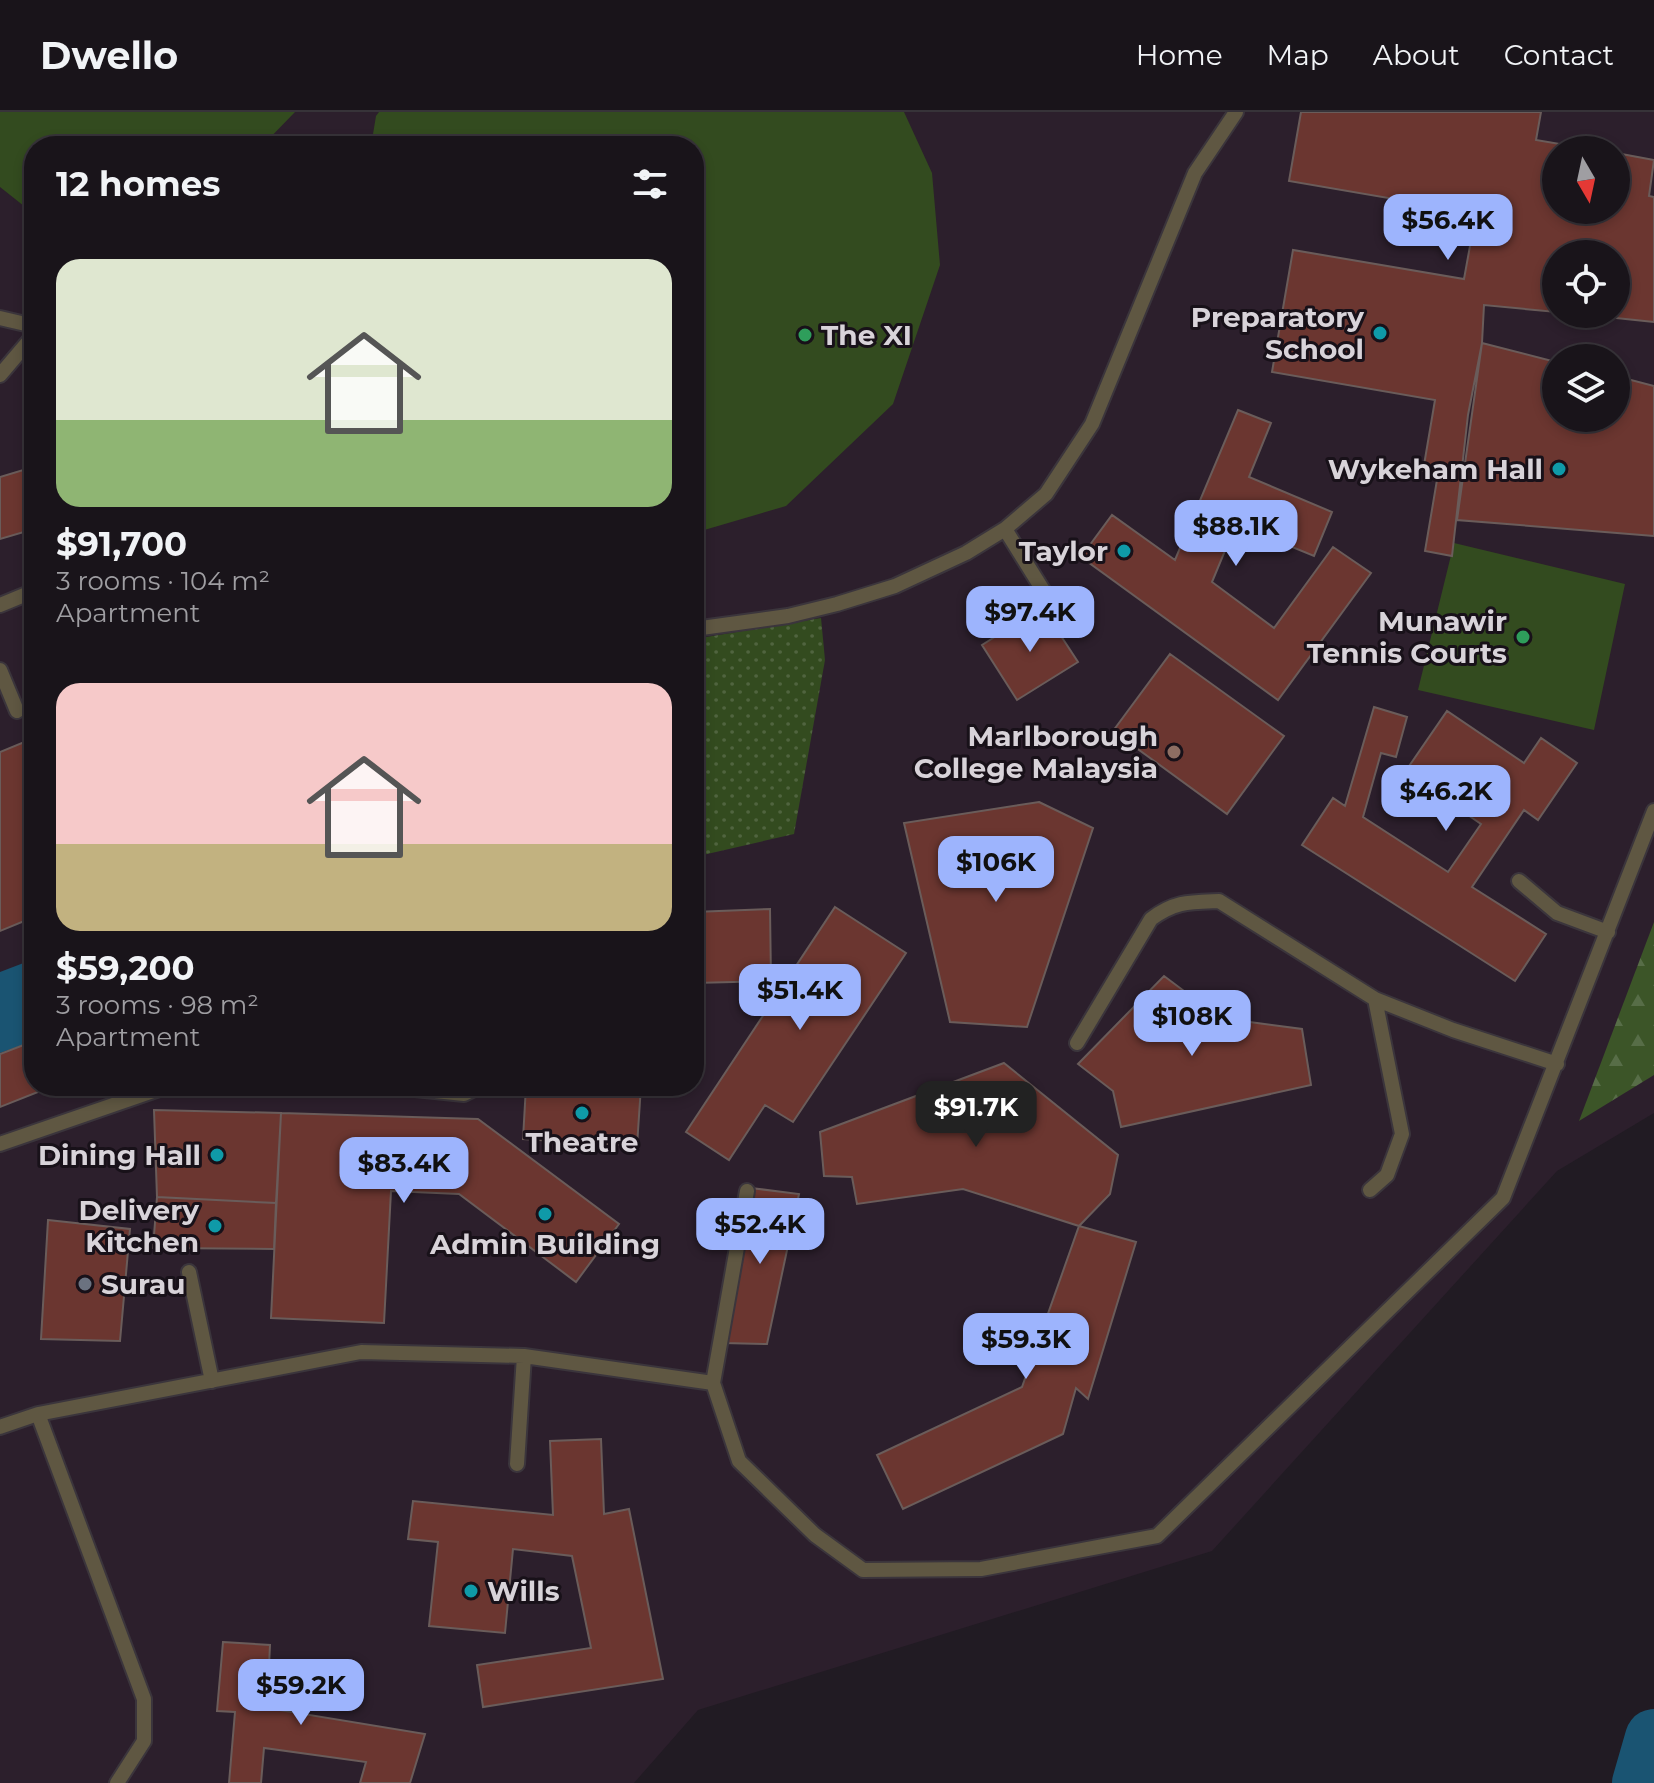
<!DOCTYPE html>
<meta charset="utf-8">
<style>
:root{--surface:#19141a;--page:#262127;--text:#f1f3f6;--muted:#9f9ea2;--line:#373339;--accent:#9db4fd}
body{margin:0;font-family:Montserrat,sans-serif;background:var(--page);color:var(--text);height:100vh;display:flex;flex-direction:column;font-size:30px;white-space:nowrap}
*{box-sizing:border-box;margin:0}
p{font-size:26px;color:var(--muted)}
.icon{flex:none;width:44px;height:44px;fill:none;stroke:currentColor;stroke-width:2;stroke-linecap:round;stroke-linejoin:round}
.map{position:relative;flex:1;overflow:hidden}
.sheet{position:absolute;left:24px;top:24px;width:680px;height:960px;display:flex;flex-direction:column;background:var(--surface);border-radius:32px;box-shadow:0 4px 12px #0003,0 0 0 2px var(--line)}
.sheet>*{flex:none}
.needle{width:52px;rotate:171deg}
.tools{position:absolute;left:1542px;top:24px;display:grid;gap:16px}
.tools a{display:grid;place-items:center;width:88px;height:88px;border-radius:50%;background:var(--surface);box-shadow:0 4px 12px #0003,0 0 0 2px var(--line);font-size:40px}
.price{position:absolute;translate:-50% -68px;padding:0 18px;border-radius:16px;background:var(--accent);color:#111;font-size:26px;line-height:52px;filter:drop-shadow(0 2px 4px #0008)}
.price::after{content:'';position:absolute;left:50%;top:48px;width:24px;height:18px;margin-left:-12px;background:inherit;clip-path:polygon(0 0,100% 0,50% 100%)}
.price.selected{background:#222;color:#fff}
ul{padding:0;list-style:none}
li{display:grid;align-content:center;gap:16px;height:424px;padding:0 32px}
li span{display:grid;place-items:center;height:248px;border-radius:24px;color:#555}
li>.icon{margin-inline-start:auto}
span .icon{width:144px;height:144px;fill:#fffc;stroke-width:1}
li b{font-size:34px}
h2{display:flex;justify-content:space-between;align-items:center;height:96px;padding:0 32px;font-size:34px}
header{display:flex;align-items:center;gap:48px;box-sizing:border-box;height:112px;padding:0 40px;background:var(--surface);border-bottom:2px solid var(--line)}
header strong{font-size:38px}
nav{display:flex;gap:44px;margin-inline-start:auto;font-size:28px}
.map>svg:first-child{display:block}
.education{fill:#2c1f2c;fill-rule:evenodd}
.grass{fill:#334b1f}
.forest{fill:url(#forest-firs)}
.garden{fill:url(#garden-dots)}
.water{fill:#1a5472}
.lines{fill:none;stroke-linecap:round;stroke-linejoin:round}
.river{stroke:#1a5472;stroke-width:58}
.building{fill:#6b3630;stroke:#6a5c5a;stroke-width:2}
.lane-casing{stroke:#3b353c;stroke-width:18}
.lane{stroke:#5f5742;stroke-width:14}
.culture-dot{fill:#0f9aa8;stroke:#181119;stroke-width:3}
.leisure-dot{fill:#2e9e5b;stroke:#181119;stroke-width:3}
.education-dot{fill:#8d6e63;stroke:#181119;stroke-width:3}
.worship-dot{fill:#6b7280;stroke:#181119;stroke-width:3}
.labels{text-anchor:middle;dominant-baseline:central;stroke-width:6;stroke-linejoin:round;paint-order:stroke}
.poi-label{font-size:28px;font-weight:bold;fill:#d8d3d9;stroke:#181119;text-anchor:end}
</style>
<header>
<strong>Dwello</strong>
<nav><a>Home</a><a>Map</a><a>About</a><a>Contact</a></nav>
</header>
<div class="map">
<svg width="1654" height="1671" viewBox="0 0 1654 1671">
<defs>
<pattern id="forest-firs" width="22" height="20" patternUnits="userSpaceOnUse" patternTransform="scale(2)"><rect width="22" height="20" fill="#3c5528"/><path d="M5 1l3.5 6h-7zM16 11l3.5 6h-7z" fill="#576d47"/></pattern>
<pattern id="garden-dots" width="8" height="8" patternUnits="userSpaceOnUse" patternTransform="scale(2)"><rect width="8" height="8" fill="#334b1f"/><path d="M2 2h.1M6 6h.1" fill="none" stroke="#50643f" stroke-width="1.8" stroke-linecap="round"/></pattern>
</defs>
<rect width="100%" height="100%" fill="#211b23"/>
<path class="education" d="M0 0H1654V1001L1557 1059 1212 1439 698 1598 634 1671H0ZM34 34H694V974H34ZM1556 38H1616V98H1556ZM1556 142H1616V202H1556ZM1556 246H1616V306H1556Z"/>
<path class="grass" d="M0 0H295L262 34H34V102L0 75Z
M379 0H904L932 61 940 153 893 292 786 394 694 421V34H371L376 4Z
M1454 431 1625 472 1594 618 1418 578Z"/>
<path class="forest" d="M1654 810V963L1579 1009Z"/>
<path class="garden" d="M821 506 825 548 794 722 694 745V527Z"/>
<path class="water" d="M34 847V929L0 941V860Z"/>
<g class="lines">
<path class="river" d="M1641 1671 1654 1626"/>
</g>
<path class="building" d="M1301 0H1541L1536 28 1595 38H1556V98H1616V41L1654 48 1649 84 1654 85V210L1578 202H1616V142H1556V200L1484 193 1482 231 1468 303 1452 444 1425 439 1438 362 1423 359 1435 288 1272 260 1293 138 1464 167 1476 101 1289 69Z
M1482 231 1556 250V306H1616V264L1654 274V424L1457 408Z
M1238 298 1271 311 1249 365 1332 400 1314 444 1236 412 1212 470 1274 516 1333 435 1371 461 1278 588 1081 445 1112 403 1175 448Z
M33 355 34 417 0 427V365Z
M1042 495 1078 550 1017 588 982 533Z
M1170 542 1284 624 1227 702 1113 619Z
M1374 595 1407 605 1396 645 1381 641 1363 705 1448 760 1481 712 1405 660 1447 599 1524 651 1541 626 1577 651 1538 708 1524 698 1472 775 1546 822 1515 869 1302 733 1333 686 1345 694Z
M34 626V805L0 819V640Z
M1039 690 1093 716 1027 915 950 910 904 711Z
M835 795 906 841 793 1010 765 993 729 1048 686 1020Z
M770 797 771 869 694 871V800Z
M1164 864 1220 906 1302 917 1311 973 1121 1015 1113 979 1078 952Z
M34 929V974H53L0 995V942Z
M1004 951 1118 1043 1110 1082 1079 1114 963 1077 857 1092 852 1065 824 1064 820 1020Z
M526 974H641L637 1034 523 1027Z
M154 998 281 1001 276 1091 157 1085Z
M281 1001 478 1007 619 1112 576 1170 459 1082 391 1079 384 1211 271 1206Z
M751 1076 799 1082 767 1232 724 1231Z
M157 1085 276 1091 274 1137 153 1136Z
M48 1108 130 1117 120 1229 41 1227Z
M1079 1114 1136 1130 1088 1287 1076 1276 1063 1322 903 1397 877 1343 1022 1275Z
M601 1327 604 1402 629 1397 663 1567 483 1595 477 1553 591 1536 572 1444 513 1437 505 1521 429 1514 438 1430 408 1427 413 1389 553 1403 550 1329Z
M223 1530 270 1533 267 1596 425 1622 410 1671H360L366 1650 264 1636 261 1671H229L235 1600 217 1599Z"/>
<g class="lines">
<g class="lane-casing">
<path id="lane" d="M0 206 34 214
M0 263 34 223
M1005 417 1046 483
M0 493 34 479
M694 517 788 504 837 492 895 474 966 441 1005 417 1046 382 1092 312 1195 61 1236 0
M0 558 17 599
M1519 769 1557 801 1608 820
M1077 931 1151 807C1175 789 1190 790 1219 789L1375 887 1453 918 1557 952
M386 974 464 982 480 974
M0 1032 168 974
M1370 1078 1387 1063 1402 1022 1375 887
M747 1079 713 1271 739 1349 815 1423 863 1458 981 1457 1157 1424 1503 1086 1654 699
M189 1160 212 1269
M38 1302 144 1587V1629L117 1671
M0 1315 38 1302 361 1240 524 1244 713 1271
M517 1352 524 1244"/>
</g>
<use href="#lane" class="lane"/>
</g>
<g class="culture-dot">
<circle cx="1380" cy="221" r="8"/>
<circle cx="1559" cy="357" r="8"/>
<circle cx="1124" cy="439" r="8"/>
<circle cx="582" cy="1001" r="8"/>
<circle cx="217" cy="1043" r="8"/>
<circle cx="545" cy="1102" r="8"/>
<circle cx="215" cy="1114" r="8"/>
<circle cx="471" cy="1479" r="8"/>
</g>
<g class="leisure-dot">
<circle cx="805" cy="223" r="8"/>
<circle cx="1523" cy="525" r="8"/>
</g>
<circle class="education-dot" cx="1174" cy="640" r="8"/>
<circle class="worship-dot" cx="85" cy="1172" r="8"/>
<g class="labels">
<g class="poi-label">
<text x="1364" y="205">Preparatory<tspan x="1364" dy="32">School</tspan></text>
<text x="821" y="223" text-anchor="start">The XI</text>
<text x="1543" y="357">Wykeham Hall</text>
<text x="1108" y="439">Taylor</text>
<text x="1507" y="509">Munawir<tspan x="1507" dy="32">Tennis Courts</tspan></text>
<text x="1158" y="624">Marlborough<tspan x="1158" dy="32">College Malaysia</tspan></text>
<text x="582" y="1030" text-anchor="middle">Theatre</text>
<text x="201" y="1043">Dining Hall</text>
<text x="199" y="1098">Delivery<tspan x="199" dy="32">Kitchen</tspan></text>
<text x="545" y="1132" text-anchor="middle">Admin Building</text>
<text x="101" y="1172" text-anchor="start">Surau</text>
<text x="487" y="1479" text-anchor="start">Wills</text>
</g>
</g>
</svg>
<div class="tools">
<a><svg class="needle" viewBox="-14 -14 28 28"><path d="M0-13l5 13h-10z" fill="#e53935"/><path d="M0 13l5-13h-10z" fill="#9f9ea2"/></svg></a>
<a><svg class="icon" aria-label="locate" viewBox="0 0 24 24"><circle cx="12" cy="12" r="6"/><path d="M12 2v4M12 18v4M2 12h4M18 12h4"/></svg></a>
<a><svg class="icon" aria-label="layers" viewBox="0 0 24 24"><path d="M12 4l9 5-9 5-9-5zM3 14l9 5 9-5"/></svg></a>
</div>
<b class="price" style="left:1448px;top:150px">$56.4K</b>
<b class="price" style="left:1236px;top:456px">$88.1K</b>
<b class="price" style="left:1030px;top:542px">$97.4K</b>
<b class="price" style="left:1446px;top:721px">$46.2K</b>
<b class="price" style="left:996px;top:792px">$106K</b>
<b class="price" style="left:800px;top:920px">$51.4K</b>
<b class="price" style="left:1192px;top:946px">$108K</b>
<b class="price selected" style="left:976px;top:1037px">$91.7K</b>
<b class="price" style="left:404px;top:1093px">$83.4K</b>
<b class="price" style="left:760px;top:1154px">$52.4K</b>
<b class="price" style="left:1026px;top:1269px">$59.3K</b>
<b class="price" style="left:301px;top:1615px">$59.2K</b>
<section class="sheet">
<h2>12 homes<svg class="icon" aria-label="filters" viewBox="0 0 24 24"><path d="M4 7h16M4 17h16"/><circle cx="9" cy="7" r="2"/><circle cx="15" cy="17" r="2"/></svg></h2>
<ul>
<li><span style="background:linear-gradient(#dfe7d0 65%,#8fb573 0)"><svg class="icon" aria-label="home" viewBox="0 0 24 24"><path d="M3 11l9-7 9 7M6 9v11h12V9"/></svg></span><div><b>$91,700</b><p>3 rooms · 104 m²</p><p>Apartment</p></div></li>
<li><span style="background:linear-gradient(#f6c9c9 65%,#c2b280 0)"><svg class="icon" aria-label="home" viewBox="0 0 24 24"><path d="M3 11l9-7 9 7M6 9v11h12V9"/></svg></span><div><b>$59,200</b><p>3 rooms · 98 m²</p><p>Apartment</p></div></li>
</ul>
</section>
</div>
